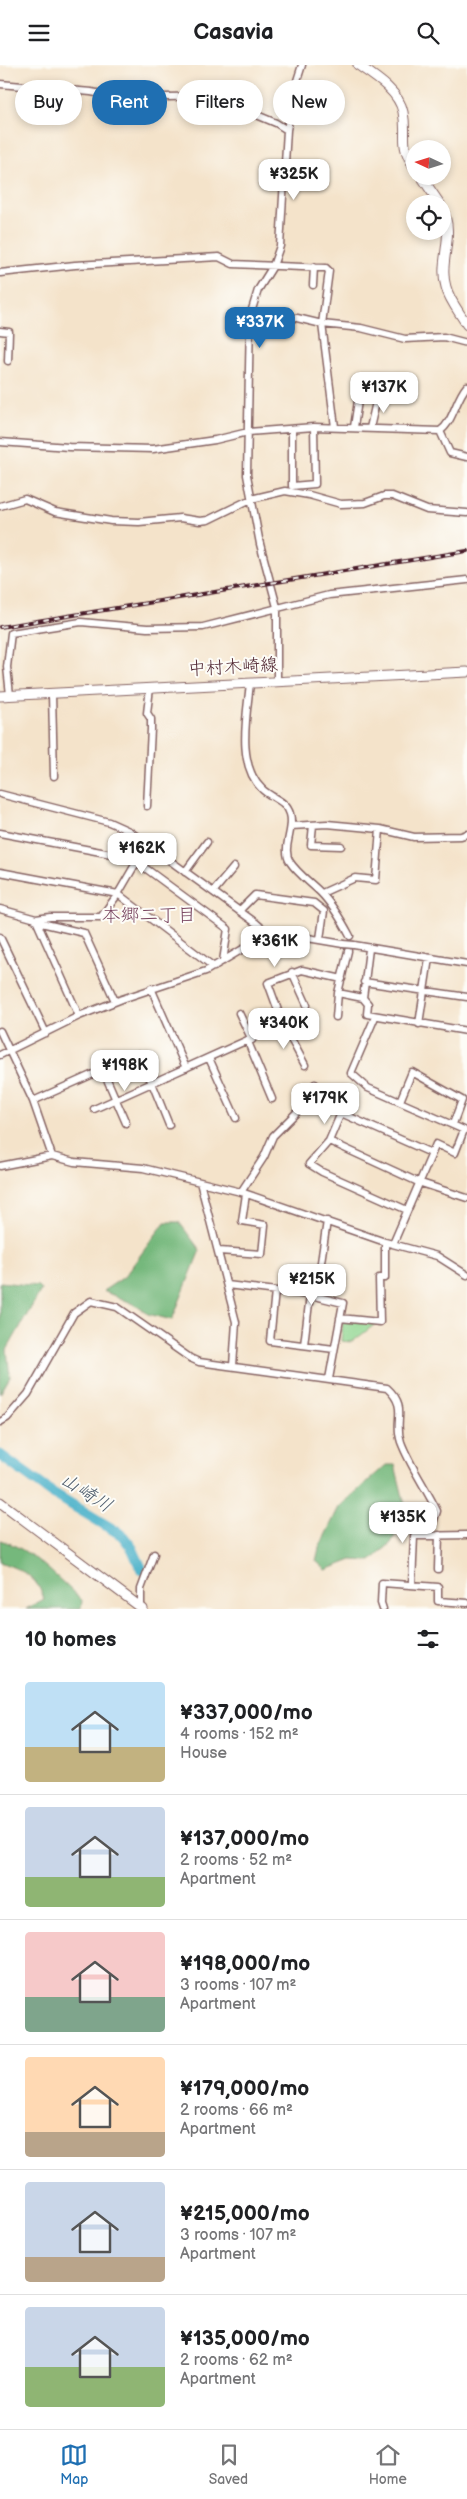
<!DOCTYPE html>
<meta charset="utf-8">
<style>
:root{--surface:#fff;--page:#f6f6f6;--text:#202124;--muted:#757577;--line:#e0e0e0;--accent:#1f6fb2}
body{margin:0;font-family:"Balsamiq Sans","Klee One",sans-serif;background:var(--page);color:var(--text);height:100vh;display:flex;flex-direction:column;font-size:19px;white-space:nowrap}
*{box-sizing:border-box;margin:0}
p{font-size:16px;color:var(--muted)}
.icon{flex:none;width:28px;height:28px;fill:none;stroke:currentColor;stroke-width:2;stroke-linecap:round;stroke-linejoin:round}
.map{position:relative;height:1544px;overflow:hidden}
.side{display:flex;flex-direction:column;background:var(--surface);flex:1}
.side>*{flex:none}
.hud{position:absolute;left:15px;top:15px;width:438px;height:45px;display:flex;gap:10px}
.needle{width:32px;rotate:274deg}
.buttons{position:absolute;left:406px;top:75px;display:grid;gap:10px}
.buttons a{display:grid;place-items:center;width:45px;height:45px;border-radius:50%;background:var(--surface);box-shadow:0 2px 8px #0003;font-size:25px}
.price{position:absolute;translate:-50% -42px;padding:0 11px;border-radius:10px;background:#fff;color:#222;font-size:16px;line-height:32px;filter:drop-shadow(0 1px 2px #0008)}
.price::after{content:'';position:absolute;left:50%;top:30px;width:15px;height:11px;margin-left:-8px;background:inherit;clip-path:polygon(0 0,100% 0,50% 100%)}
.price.current{background:var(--accent);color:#fff}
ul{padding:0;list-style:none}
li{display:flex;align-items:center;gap:15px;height:125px;padding:0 25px}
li+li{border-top:1px solid var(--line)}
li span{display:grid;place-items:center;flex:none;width:140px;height:100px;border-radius:5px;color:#555}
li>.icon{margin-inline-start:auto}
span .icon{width:60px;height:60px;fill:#fffc;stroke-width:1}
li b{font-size:21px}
h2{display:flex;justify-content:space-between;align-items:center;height:60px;padding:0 25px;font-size:21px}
.tag{padding:0 18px;border-radius:22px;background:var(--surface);box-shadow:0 2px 8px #0003;font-size:18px;line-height:45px}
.tag.current{background:var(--accent);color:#fff}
header{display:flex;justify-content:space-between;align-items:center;height:65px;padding:0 25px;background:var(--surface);font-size:22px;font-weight:700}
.menu{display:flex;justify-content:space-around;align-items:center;height:70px;border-top:1px solid var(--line);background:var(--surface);font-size:14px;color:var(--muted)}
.menu a{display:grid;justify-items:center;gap:2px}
.menu .current{color:var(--accent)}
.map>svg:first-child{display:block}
.green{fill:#91d791;stroke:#6e7b5e}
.forest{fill:#74b87b;stroke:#5f6c53}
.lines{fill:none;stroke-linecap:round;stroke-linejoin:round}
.river{stroke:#4ab1c9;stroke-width:11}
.street-casing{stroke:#866463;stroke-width:9}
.secondary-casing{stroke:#866463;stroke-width:11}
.street{stroke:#fff;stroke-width:6}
.secondary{stroke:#fff;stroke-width:9}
.rail-casing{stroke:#4a1f2b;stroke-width:4}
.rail{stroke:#fdfcf7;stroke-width:2;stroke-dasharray:5.5;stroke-linecap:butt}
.street-bridge-casing{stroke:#866463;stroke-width:9;stroke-linecap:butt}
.street-bridge{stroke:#fff;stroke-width:6}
.labels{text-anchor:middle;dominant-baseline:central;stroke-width:4;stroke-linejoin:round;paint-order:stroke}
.street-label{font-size:18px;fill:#4a1f2b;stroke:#fdfcf7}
.neighbourhood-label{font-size:19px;fill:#784460;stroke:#fdfcf7}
.water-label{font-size:19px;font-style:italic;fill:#4a596a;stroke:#fdfcf7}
</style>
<header><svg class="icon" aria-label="menu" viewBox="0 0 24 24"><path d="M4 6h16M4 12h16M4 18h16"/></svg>Casavia<svg class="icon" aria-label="search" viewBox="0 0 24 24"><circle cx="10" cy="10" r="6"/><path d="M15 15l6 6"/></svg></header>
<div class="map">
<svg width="467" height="1544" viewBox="0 0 467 1544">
<rect width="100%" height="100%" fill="#fdfcf7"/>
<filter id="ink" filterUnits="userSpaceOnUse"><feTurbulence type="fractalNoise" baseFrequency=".02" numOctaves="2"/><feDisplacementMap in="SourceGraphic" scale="10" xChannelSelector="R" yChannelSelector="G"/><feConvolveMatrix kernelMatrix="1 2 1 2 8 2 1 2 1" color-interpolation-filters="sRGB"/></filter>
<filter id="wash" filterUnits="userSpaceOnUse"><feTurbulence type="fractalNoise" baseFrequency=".0096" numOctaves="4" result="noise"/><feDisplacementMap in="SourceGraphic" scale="20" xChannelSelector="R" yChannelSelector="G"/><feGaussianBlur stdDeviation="1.12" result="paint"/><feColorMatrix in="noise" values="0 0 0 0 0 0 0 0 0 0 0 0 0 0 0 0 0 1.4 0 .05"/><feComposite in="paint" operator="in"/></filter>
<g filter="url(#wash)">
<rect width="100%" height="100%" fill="#f4e3ca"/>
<path class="green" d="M343 1256 378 1257 352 1277 341 1276Z"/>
<path class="forest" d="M165 1157H179L200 1185 172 1255 148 1249 134 1239 103 1226 124 1212Z
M0 1217 38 1221 41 1225 7 1285 10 1312 0 1329Z
M386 1400H395L407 1448 391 1478 371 1496 352 1495 326 1505 316 1496 319 1483 339 1442Z
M0 1475C32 1484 57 1513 82 1535L81 1544H26L44 1534C36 1510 23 1506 0 1497Z"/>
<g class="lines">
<path class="river" d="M0 1390 51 1427 122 1470 132 1483 142 1505"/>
</g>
</g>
<g filter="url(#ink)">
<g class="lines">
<g class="street-casing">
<path id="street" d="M0 19 91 27 125 33 211 31 276 58 287 65
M0 208 75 200 219 192 233 199 326 203 329 206 322 259 335 362
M313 220 314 202
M250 251 297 253 322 259 361 263 405 274 444 272 467 278
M0 266 9 267 8 296
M354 362 358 336
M370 363 379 324 392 326
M292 364V421L315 419 314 362
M440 366 450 388 467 392
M0 377 69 382 153 384 215 375 248 367 314 362 440 366C454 356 455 335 467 321
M0 441 25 434 55 447 111 456 139 457 180 453 200 456 208 455 251 434 285 426 309 430 341 439 365 438 384 431H392L427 445 467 448
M277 617V542L260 479 247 410 250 251 258 225 273 201 280 181 287 65 294 25 302 0
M250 618C247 650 236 699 262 724 271 733 287 736 290 749 295 764 281 783 290 797 297 808 311 818 320 827 332 839 342 856 350 871
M52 629 54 711
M10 630 7 602 11 568 81 557 147 563 203 562 329 530 467 515
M0 729 109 757 129 766 256 858 264 865 266 870
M147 741 151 664V654L147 648 150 623
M313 760 311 780 341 781
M291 761 327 759 380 764 414 772 461 771 467 769
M0 768 138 794
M137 797 228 864 223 896
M0 807 118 829 214 902
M185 807 207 777
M213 827 234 802
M322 828 355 813 376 815 380 764
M0 844 36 854 50 852H101L118 829 147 779
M239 846 255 830 314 838 324 846 320 874
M36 855 79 951
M37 857 84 868 115 936
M0 872 46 968
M354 880 467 899
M369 884 363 933 368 939 367 949 467 966
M292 907 307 940
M364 917 467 932
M151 923 186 1003
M338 928 363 933
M239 948 252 975
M336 952 338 928 348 886
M375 952 351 1008 368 1023 464 1065 455 1088 436 1079 393 1179
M419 959 429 893
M0 966 33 1036 52 1091
M248 977 272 1034
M0 990 79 951 122 934 206 906 266 870H290L343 879
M209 993 236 1053
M305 1000 283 959 268 918 302 905 342 914
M103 1005 126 1058
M350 1027 329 1076 309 1099 322 1107 407 1145
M33 1036 138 989 152 1018 283 959
M400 1036 412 1007 462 1035 453 1059
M94 1044 152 1018 169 1060
M341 1048 431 1088
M329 1076 418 1117 467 1133
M0 1101 52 1091 74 1097 143 1103 241 1127 385 1177 437 1191 467 1210
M200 1117 236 1257 233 1301
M241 1127 264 1092 273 1071 303 1041 315 1019
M327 1156 320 1204 334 1206
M219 1186 262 1189 265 1160 242 1156 246 1129
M227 1220 310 1230 343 1238 329 1314
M275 1226 270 1276 334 1284
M340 1253 380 1257 379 1213H385V1177
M304 1280 310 1230
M0 1357 7 1353 28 1329 74 1248 91 1236 117 1242 190 1293 199 1297 387 1323C409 1343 393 1354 401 1377 410 1401 426 1423 437 1446L429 1470
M438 1504 439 1470
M412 1520 414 1471 467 1470
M141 1543V1524L154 1489
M383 1544 381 1538 382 1518 438 1522V1536L467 1538"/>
</g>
<g class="secondary-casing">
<path id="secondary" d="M358 0C374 11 399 26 403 47 408 72 398 79 415 103
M421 111 440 139
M442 144C456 169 438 196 446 222 449 235 460 248 467 260
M0 631 467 607
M0 1437 143 1544"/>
</g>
<use href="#street" class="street"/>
<use href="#secondary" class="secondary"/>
<g class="rail-casing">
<path id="rail" d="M0 562 467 486"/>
</g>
<use href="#rail" class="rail"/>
<g class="street-bridge-casing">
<path id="street-bridge" d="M343 879 354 880"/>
</g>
<use href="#street-bridge" class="street-bridge"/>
</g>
</g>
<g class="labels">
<g class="street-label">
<text transform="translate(233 602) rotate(-3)">中村木崎線</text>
</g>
<g class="neighbourhood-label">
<text x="149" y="850">本郷二丁目</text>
</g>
<g class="water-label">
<text transform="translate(86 1428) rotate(32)">山崎川</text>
</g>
</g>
</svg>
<div class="buttons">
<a><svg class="needle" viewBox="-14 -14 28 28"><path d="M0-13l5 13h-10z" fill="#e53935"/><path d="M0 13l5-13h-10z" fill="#757577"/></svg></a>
<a><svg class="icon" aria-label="locate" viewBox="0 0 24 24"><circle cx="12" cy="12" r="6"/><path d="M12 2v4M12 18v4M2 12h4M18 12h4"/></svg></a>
</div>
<b class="price" style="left:294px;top:136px">¥325K</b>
<b class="price current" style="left:260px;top:284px">¥337K</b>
<b class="price" style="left:384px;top:349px">¥137K</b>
<b class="price" style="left:142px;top:810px">¥162K</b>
<b class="price" style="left:275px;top:903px">¥361K</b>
<b class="price" style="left:284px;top:985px">¥340K</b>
<b class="price" style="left:125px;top:1027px">¥198K</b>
<b class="price" style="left:325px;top:1060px">¥179K</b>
<b class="price" style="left:312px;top:1241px">¥215K</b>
<b class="price" style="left:403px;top:1479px">¥135K</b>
<div class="hud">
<a class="tag">Buy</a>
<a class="tag current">Rent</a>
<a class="tag">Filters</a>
<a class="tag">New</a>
</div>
</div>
<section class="side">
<h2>10 homes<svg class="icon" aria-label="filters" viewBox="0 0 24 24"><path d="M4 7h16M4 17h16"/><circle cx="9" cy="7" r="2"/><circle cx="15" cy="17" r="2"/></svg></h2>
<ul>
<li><span style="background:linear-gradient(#bfe0f5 65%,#c2b280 0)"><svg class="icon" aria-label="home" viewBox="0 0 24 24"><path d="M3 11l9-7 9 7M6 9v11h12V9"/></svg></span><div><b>¥337,000/mo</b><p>4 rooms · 152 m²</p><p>House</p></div></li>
<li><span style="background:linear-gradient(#c9d6e8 70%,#8fb573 0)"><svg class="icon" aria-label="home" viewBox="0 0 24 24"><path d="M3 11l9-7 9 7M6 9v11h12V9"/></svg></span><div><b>¥137,000/mo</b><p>2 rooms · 52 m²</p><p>Apartment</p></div></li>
<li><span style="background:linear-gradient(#f6c9c9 65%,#7fa58c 0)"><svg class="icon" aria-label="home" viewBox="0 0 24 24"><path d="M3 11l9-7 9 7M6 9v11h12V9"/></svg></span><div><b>¥198,000/mo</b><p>3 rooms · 107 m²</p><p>Apartment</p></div></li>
<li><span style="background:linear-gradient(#ffd9b3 75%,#b9a48a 0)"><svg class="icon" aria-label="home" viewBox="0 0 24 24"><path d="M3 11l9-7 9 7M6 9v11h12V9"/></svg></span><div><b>¥179,000/mo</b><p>2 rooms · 66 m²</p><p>Apartment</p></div></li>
<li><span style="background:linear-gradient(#c9d6e8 75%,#b9a48a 0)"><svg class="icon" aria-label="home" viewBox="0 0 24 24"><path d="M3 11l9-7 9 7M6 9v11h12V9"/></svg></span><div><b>¥215,000/mo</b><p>3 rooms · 107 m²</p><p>Apartment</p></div></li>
<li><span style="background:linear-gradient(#c9d6e8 60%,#8fb573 0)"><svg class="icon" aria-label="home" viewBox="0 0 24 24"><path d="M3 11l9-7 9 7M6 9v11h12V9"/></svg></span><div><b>¥135,000/mo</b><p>2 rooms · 62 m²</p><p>Apartment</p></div></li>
</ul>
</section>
<nav class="menu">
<a class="current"><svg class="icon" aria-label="map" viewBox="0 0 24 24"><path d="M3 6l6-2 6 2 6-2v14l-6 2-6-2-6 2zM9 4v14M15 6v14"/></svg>Map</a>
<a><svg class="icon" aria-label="saved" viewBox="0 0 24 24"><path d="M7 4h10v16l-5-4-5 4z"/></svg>Saved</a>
<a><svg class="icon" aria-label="home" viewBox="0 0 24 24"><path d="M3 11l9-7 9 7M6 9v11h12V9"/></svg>Home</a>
</nav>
